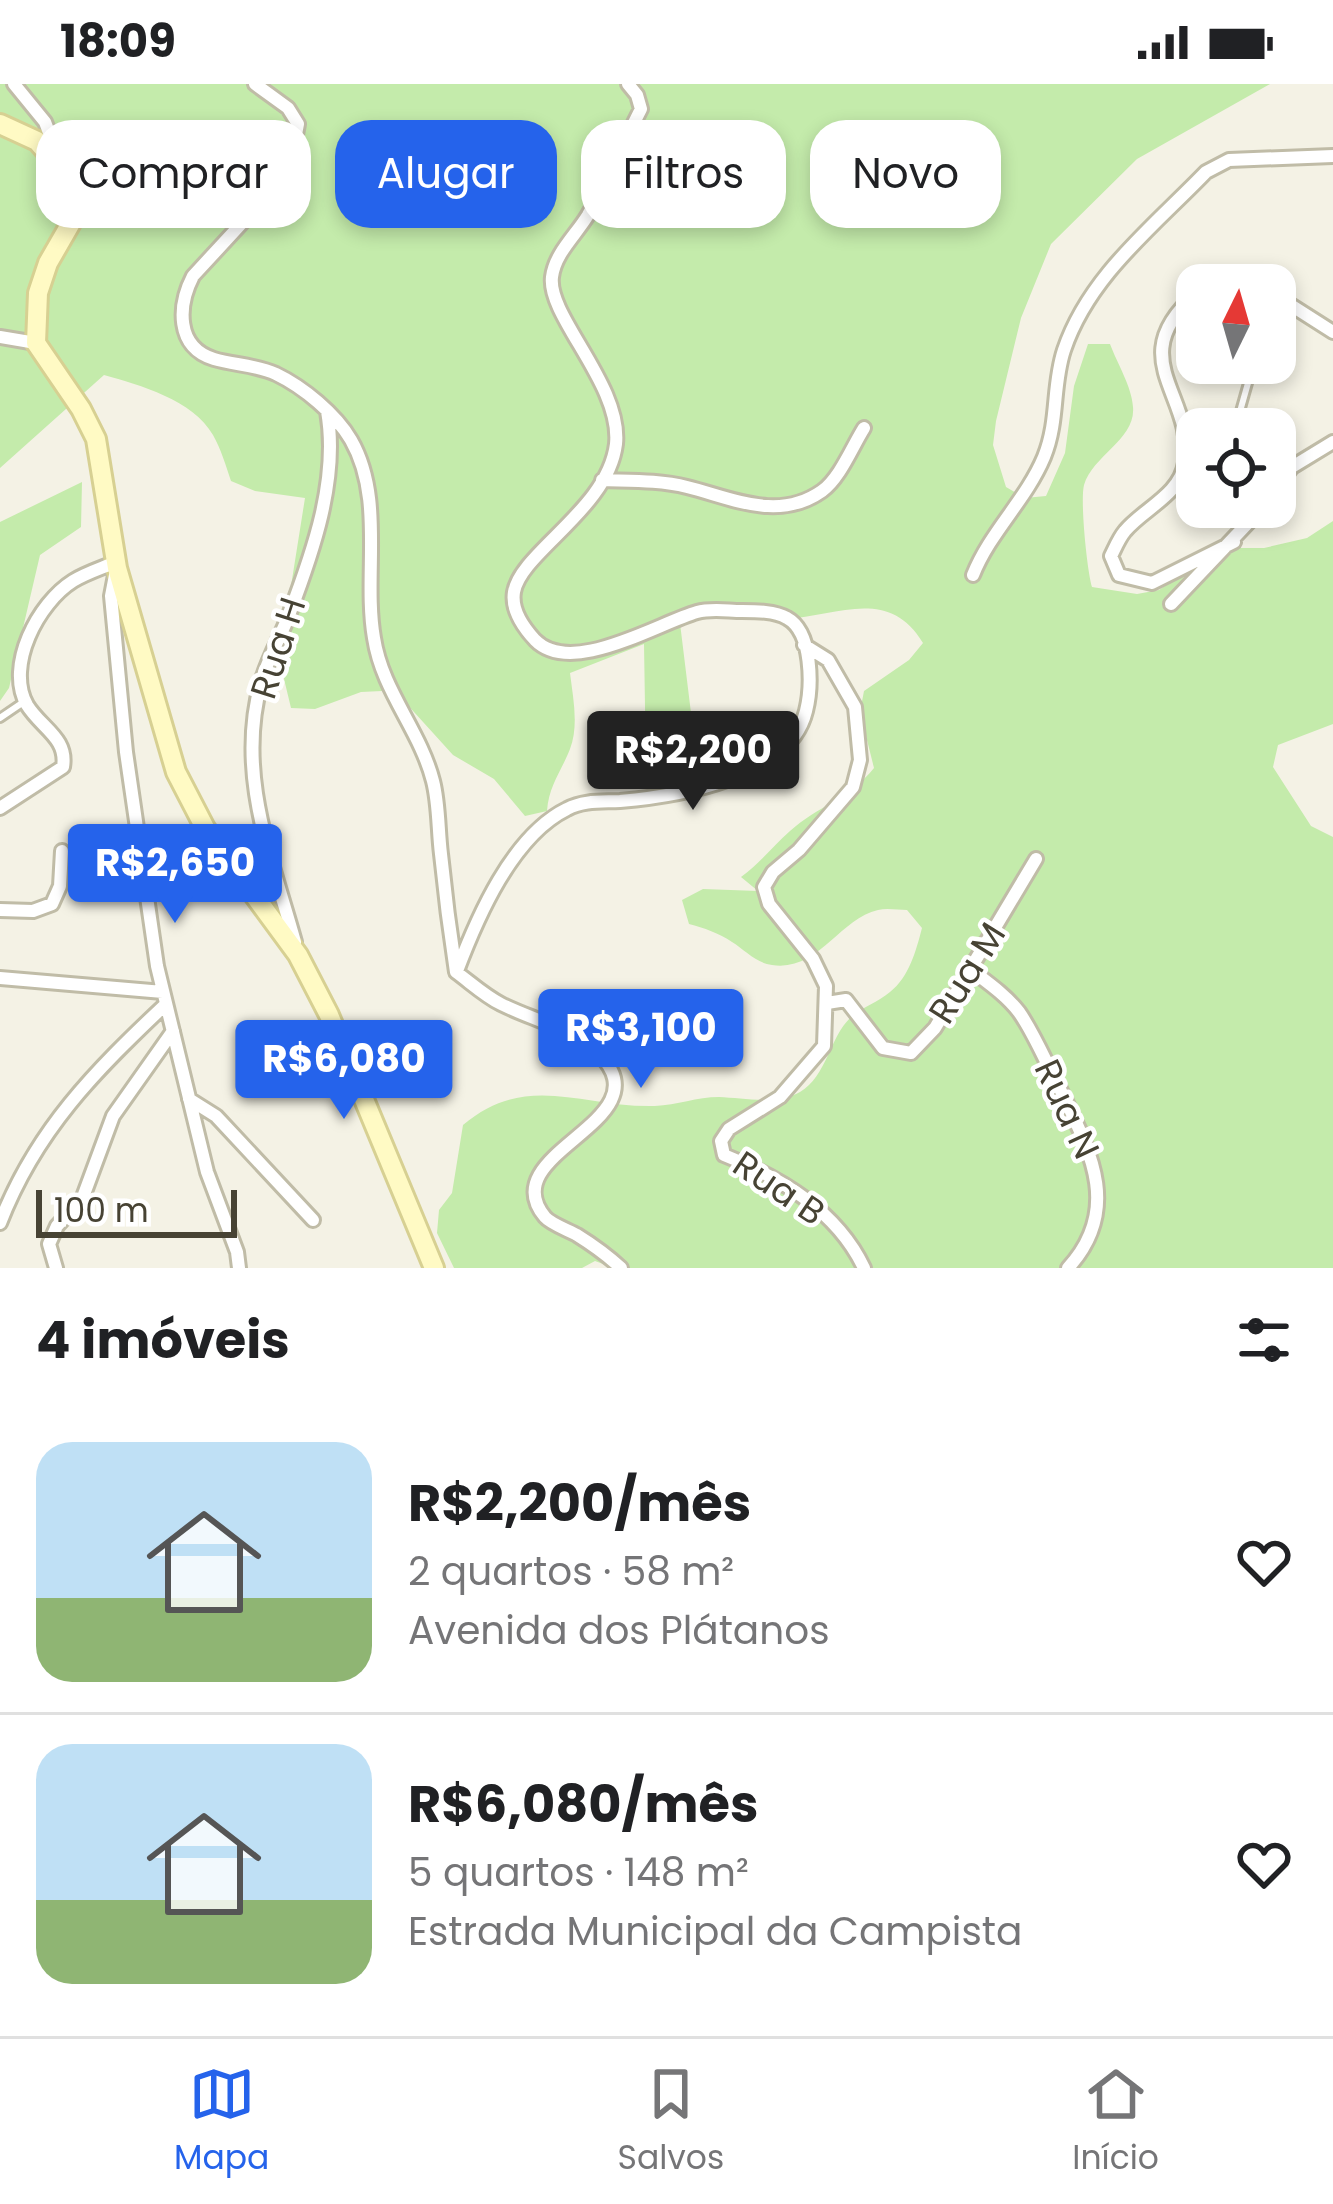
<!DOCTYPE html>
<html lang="pt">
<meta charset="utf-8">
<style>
:root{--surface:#fff;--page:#f6f6f6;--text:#202124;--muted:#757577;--line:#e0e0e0;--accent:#2563eb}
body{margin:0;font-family:Poppins,sans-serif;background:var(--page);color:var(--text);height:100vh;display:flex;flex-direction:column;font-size:45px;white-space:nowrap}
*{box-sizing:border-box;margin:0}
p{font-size:39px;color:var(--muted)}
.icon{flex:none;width:66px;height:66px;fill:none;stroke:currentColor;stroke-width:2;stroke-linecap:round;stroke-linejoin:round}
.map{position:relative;height:1184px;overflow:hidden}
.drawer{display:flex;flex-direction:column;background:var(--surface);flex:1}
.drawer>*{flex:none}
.guide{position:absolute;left:36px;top:36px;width:1263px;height:108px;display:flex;gap:24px}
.needle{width:78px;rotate:5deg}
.buttons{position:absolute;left:1176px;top:180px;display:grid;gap:24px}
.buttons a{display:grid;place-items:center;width:120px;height:120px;border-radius:24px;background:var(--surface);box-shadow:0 6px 18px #0003;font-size:60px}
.scale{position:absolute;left:36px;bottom:30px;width:201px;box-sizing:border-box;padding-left:12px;border:6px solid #474334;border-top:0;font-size:33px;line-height:42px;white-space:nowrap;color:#474334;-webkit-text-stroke:9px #fff;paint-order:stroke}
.price{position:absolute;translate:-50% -102px;padding:0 27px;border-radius:12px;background:var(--accent);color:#fff;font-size:39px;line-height:78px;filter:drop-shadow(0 3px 6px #0008)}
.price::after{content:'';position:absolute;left:50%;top:72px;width:36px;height:27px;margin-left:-18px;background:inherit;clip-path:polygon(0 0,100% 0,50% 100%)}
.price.selected{background:#222;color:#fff}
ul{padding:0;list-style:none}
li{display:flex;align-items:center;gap:36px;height:300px;padding:0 36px}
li+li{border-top:3px solid var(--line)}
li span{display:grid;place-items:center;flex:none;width:336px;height:240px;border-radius:36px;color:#555}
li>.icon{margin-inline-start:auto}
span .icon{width:144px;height:144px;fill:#fffc;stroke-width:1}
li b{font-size:51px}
h2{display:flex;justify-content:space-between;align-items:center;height:144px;padding:0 36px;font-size:51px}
.tag{padding:0 42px;border-radius:36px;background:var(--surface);box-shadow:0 6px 18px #0003;font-size:42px;line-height:108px}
.tag.selected{background:var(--accent);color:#fff}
.status{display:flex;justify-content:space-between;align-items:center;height:84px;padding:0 60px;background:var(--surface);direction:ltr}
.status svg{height:33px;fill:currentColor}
.dock{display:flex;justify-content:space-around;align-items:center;height:168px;border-top:3px solid var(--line);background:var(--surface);font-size:33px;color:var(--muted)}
.dock a{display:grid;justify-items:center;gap:6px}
.dock .selected{color:var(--accent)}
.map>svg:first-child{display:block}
.green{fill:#c4ebab}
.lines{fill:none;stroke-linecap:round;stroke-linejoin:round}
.service-casing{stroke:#c0bca7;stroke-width:12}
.minor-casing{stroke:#c0bca7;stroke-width:18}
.secondary-casing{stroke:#d7d092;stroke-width:24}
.service{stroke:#fff;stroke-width:6}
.minor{stroke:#fff;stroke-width:12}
.secondary{stroke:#fffac4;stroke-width:18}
.labels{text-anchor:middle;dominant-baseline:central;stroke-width:9;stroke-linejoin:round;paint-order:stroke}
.street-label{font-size:36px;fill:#474334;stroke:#fff}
</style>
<div class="status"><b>18:09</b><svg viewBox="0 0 49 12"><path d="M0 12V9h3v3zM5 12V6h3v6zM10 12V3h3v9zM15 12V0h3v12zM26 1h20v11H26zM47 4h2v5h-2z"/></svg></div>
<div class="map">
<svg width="1333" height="1184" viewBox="0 0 1333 1184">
<rect width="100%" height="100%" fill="#f4f2e5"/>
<path class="green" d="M0 0H1270L1137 75 1051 160 1021 234 996 337 993 361 1006 403 1025 414 1046 412 1065 369 1074 302 1088 260H1110C1117 279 1132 303 1133 323 1136 355 1093 371 1084 401 1080 417 1087 486 1092 503L1137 510 1159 506 1197 479 1238 464H1264L1307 454 1333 437V640L1278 661 1273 683 1311 742 1333 753V1184H614L595 1177 582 1184H454L437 1149 439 1126 452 1109 463 1041C527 987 582 1024 655 1022 677 1021 697 1013 719 1013 743 1014 778 1021 800 1008 827 992 829 954 851 933 863 923 878 918 890 908 909 893 916 867 922 844L907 826C898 826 887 824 878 826 839 835 818 888 772 881 756 879 745 866 732 858 719 849 704 844 689 840L682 816 703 805 758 807 741 793C760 779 773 762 790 747 817 723 851 713 874 684L860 628 864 607 909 576 923 559C889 502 837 532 785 535 750 538 713 532 679 531L697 678 646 684 644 560 570 589C573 614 579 641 570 665 561 688 549 701 547 727L525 732 494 695 453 671 404 617 382 607 361 608 315 625 291 624 273 549 291 502 305 414 255 407 231 397C226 382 221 365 213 351 193 316 140 301 104 291L0 384Z
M82 398 81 443 40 471 9 604 0 617V438Z"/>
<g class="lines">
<g class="service-casing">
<path id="service" d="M1235 345 1250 292
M1182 398 1197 389
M0 634 25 617"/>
</g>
<g class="minor-casing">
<path id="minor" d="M14 0 45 38 61 80
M255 0 288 24 298 40 289 88 193 192C178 221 175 263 214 275 235 281 256 281 276 290 303 303 336 330 351 356 385 415 363 491 374 554 382 607 420 646 433 697 439 720 438 746 441 770 445 810 450 849 456 888 471 899 485 912 501 920 531 935 575 946 599 970 667 1038 491 1068 545 1133 551 1140 568 1146 577 1151 593 1161 607 1171 621 1184
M1207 201 1211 198 1252 197 1259 201
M1197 209C1120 275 1196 311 1185 379 1180 411 1143 425 1125 447 1119 454 1115 464 1111 472L1119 491 1152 499 1234 458
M1275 211 1333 248
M0 253 36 259
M602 396C630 397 659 396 687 403 732 414 778 438 822 407 840 394 852 363 864 344
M1275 406 1292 383 1333 358
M116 486 111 512 126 668 157 882 207 1088 237 1168 239 1184
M973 491C990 448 1026 416 1044 373 1059 336 1052 302 1064 266 1089 192 1153 143 1206 88L1229 76 1333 72
M1171 520 1263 423
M804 561 828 576 855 623 860 676 853 703 799 766 773 788 764 803 769 820 813 875 826 902 824 962 780 1013 729 1045 721 1057 724 1071C781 1094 837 1127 864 1184
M0 724 63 683C68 654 41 644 27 621 5 582 38 519 73 497 86 489 102 484 116 478
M0 826 33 827 52 820 60 802 62 767
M295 858C271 772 236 689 261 599 267 576 280 554 289 531 313 468 339 395 327 327
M970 885C987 898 1006 911 1019 928 1035 951 1046 979 1059 1003 1089 1065 1123 1124 1068 1184
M457 887C477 834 512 752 567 725 584 716 602 718 620 717 678 712 790 694 806 627 812 603 813 548 787 534 775 527 756 527 742 527 728 527 711 524 697 528 656 540 571 593 535 556 523 543 511 526 514 508 521 468 608 425 616 360 622 301 547 232 552 193 555 169 576 151 588 131 607 97 623 60 641 25L637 11 628 0
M0 894 163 908
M827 919 846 916 883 964 911 969 935 944 1036 775
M189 1015 216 1032 313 1136
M0 1139C36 1046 95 987 166 920
M56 1184 49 1160 57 1142 83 1113 113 1032 173 947"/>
</g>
<g class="secondary-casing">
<path id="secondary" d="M0 40 37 57 63 87 73 112 71 139 48 179 38 209 36 259 81 325 96 355 117 484 176 688 205 744 298 871 329 931 434 1184"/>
</g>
<use href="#service" class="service"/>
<use href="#minor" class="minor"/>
<use href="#secondary" class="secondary"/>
</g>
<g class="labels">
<g class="street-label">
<text transform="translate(278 564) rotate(-72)">Rua H</text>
<text transform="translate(967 889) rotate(-58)">Rua M</text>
<text transform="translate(1067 1025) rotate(65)">Rua N</text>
<text transform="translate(779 1104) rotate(34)">Rua B</text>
</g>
</g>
</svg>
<div class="buttons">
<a><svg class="needle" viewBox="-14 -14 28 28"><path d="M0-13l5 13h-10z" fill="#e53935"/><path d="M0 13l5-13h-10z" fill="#757577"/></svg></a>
<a><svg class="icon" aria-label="locate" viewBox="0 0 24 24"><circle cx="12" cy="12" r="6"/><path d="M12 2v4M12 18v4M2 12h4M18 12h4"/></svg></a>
</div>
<div class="scale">100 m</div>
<b class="price selected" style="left:693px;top:729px">R$2,200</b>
<b class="price" style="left:175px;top:842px">R$2,650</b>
<b class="price" style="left:641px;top:1007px">R$3,100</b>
<b class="price" style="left:344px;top:1038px">R$6,080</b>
<div class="guide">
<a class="tag">Comprar</a>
<a class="tag selected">Alugar</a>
<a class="tag">Filtros</a>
<a class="tag">Novo</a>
</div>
</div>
<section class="drawer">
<h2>4 imóveis<svg class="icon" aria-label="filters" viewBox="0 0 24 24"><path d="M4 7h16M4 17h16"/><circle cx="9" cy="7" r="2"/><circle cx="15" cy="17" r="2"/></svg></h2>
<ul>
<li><span style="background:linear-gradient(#bfe0f5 65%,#8fb573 0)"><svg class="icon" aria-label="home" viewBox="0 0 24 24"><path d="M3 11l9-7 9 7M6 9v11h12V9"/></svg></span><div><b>R$2,200/mês</b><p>2 quartos · 58 m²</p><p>Avenida dos Plátanos</p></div><svg class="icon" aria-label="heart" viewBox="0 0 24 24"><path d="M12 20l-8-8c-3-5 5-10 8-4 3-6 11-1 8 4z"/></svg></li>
<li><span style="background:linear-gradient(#bfe0f5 65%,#8fb573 0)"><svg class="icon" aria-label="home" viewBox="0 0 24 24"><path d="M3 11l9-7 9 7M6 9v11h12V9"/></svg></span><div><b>R$6,080/mês</b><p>5 quartos · 148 m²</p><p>Estrada Municipal da Campista</p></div><svg class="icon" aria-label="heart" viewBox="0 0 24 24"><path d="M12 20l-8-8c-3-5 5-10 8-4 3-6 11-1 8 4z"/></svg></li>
</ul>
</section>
<nav class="dock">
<a class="selected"><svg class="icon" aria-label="map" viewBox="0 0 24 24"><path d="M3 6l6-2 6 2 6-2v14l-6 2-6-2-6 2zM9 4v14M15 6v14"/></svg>Mapa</a>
<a><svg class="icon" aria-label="saved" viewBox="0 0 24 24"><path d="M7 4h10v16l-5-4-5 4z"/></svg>Salvos</a>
<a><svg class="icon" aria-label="home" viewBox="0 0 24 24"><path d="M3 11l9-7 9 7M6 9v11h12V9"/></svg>Início</a>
</nav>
